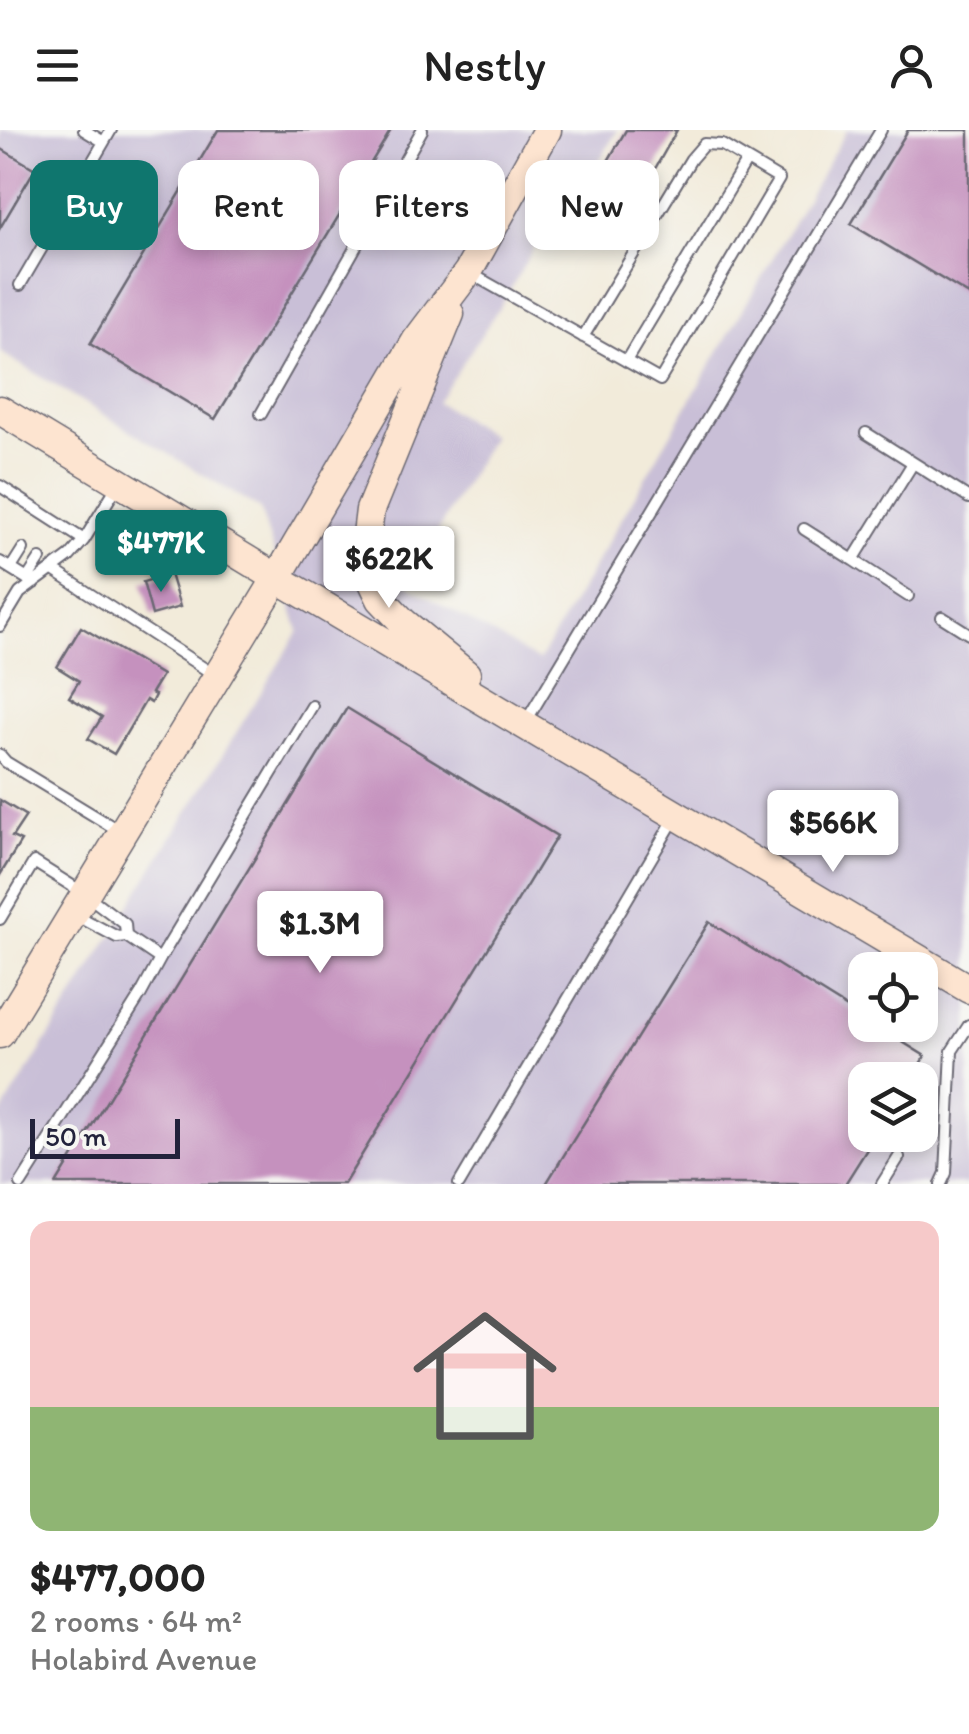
<!DOCTYPE html>
<meta charset="utf-8">
<style>
:root{--surface:#fff;--page:#f6f6f6;--text:#222;--muted:#767676;--line:#e0e0e0;--accent:#0f766e}
body{margin:0;font-family:Itim,sans-serif;background:var(--page);color:var(--text);height:100vh;display:flex;flex-direction:column;font-size:38px;white-space:nowrap}
*{box-sizing:border-box;margin:0}
p{font-size:32px;color:var(--muted)}
.icon{flex:none;width:55px;height:55px;fill:none;stroke:currentColor;stroke-width:2;stroke-linecap:round;stroke-linejoin:round}
.map{position:relative;height:1054px;overflow:hidden}
.panel{display:flex;flex-direction:column;background:var(--surface);flex:1}
.panel>*{flex:none}
.top-card{position:absolute;left:30px;top:30px;width:910px;height:90px;display:flex;gap:20px}
.fabs{position:absolute;left:848px;top:822px;display:grid;gap:20px}
.fabs a{display:grid;place-items:center;width:90px;height:90px;border-radius:20px;background:var(--surface);box-shadow:0 5px 15px #0003;font-size:50px}
.scale{position:absolute;left:30px;bottom:25px;width:150px;box-sizing:border-box;padding-left:10px;border:5px solid #22223b;border-top:0;font-size:28px;line-height:35px;white-space:nowrap;color:#22223b;-webkit-text-stroke:8px #f6f6f2;paint-order:stroke}
.price{position:absolute;translate:-50% -85px;padding:0 22px;border-radius:10px;background:#fff;color:#222;font-size:32px;line-height:65px;filter:drop-shadow(0 2px 5px #0008)}
.price::after{content:'';position:absolute;left:50%;top:60px;width:30px;height:22px;margin-left:-15px;background:inherit;clip-path:polygon(0 0,100% 0,50% 100%)}
.price.on{background:var(--accent);color:#fff}
ul{padding:0;list-style:none}
li{display:grid;align-content:center;gap:20px;height:530px;padding:0 30px}
li+li{border-top:2px solid var(--line)}
li span{display:grid;place-items:center;height:310px;border-radius:20px;color:#555}
li>.icon{margin-inline-start:auto}
span .icon{width:180px;height:180px;fill:#fffc;stroke-width:1}
li b{font-size:42px}
.tag{padding:0 35px;border-radius:20px;background:var(--surface);box-shadow:0 5px 15px #0003;font-size:35px;line-height:90px}
.tag.on{background:var(--accent);color:#fff}
header{display:flex;justify-content:space-between;align-items:center;height:130px;padding:0 30px;background:var(--surface);font-size:45px;font-weight:600}
.map>svg:first-child{display:block}
.industrial{fill:#c9bfd7;fill-rule:evenodd}
.building{fill:#c591be}
.lines{fill:none;stroke-linecap:round;stroke-linejoin:round}
.lane-casing{stroke:#6b6873;stroke-width:14}
.secondary-casing{stroke:#6b6873;stroke-width:31}
.lane{stroke:#fff;stroke-width:10}
.secondary{stroke:#fde4d0;stroke-width:28}
</style>
<header><svg class="icon" aria-label="menu" viewBox="0 0 24 24"><path d="M4 6h16M4 12h16M4 18h16"/></svg>Nestly<svg class="icon" aria-label="person" viewBox="0 0 24 24"><circle cx="12" cy="8" r="4"/><path d="M4 21q1-7 8-7t8 7"/></svg></header>
<div class="map">
<svg width="969" height="1054" viewBox="0 0 969 1054">
<rect width="100%" height="100%" fill="#f6f6f2"/>
<filter id="ink" filterUnits="userSpaceOnUse"><feTurbulence type="fractalNoise" baseFrequency=".01" numOctaves="2"/><feDisplacementMap in="SourceGraphic" scale="20" xChannelSelector="R" yChannelSelector="G"/><feConvolveMatrix kernelMatrix="1 2 1 2 8 2 1 2 1" color-interpolation-filters="sRGB"/></filter>
<filter id="wash" filterUnits="userSpaceOnUse"><feTurbulence type="fractalNoise" baseFrequency=".0048" numOctaves="4" result="noise"/><feDisplacementMap in="SourceGraphic" scale="40" xChannelSelector="R" yChannelSelector="G"/><feGaussianBlur stdDeviation="2.25" result="paint"/><feColorMatrix in="noise" values="0 0 0 0 0 0 0 0 0 0 0 0 0 0 0 0 0 1.4 0 .05"/><feComposite in="paint" operator="in"/></filter>
<g filter="url(#wash)">
<rect width="100%" height="100%" fill="#f2ebda"/>
<path class="industrial" d="M0 0H618L596 36 584 31 501 175 437 272 492 306 407 455 539 531 847 0H969V1054H0V986L299 501 260 379 0 222ZM865 840H920V895H865ZM865 950H920V1005H865Z"/>
<g id="blocks">
<path class="building" d="M218 0H391L215 289 90 214Z
M626 0H677L640 65 601 43Z
M908 0H969V165L851 94Z
M0 18 35 39 0 98Z
M170 444 180 477 152 485 143 452Z
M81 497 162 545 151 563 155 565 151 573 146 570 114 624 88 609 102 587 69 567 79 551 57 537Z
M347 578 557 706 344 1054H56Z
M0 670 26 686 12 707 21 711 0 745Z
M709 792 865 889V895H875L925 926 910 950H865V1005H876L845 1054H546Z"/>
</g>
</g>
<g filter="url(#ink)">
<use href="#blocks" fill-opacity="0" stroke="#6b6873" stroke-width="2.5"/>
<g class="lines">
<g class="lane-casing">
<path id="lane" d="M84 0 104 12
M468 142 660 250 779 49 747 30
M20 155 111 0
M583 207 691 29 704 14 722 15 747 30 626 231
M261 284 422 0
M866 303 969 368
M0 356 84 410
M804 399 853 430
M0 432 34 453
M11 438 23 419
M53 440 216 546
M27 449 40 429
M908 466 853 430 913 333
M942 487 969 504
M0 496 20 463 70 426 84 410 119 353
M525 593 881 0
M0 625 6 632 121 702
M0 789 34 732 85 764 125 794 126 806
M160 829 312 576
M21 1054 141 864 160 829 126 806 117 807 74 784
M459 1054 676 686
M882 1054 899 1027
M941 1054 946 1043 952 921 969 895"/>
</g>
<g class="secondary-casing">
<path id="secondary" d="M450 184 370 380 365 421 370 446 381 469 403 492 466 544
M0 280 277 448 969 859
M0 904 277 448 416 211 468 142 547 0"/>
</g>
<use href="#lane" class="lane"/>
<use href="#secondary" class="secondary"/>
</g>
</g>
</svg>
<div class="fabs">
<a><svg class="icon" aria-label="locate" viewBox="0 0 24 24"><circle cx="12" cy="12" r="6"/><path d="M12 2v4M12 18v4M2 12h4M18 12h4"/></svg></a>
<a><svg class="icon" aria-label="layers" viewBox="0 0 24 24"><path d="M12 4l9 5-9 5-9-5zM3 14l9 5 9-5"/></svg></a>
</div>
<div class="scale">50 m</div>
<b class="price on" style="left:161px;top:465px">$477K</b>
<b class="price" style="left:389px;top:481px">$622K</b>
<b class="price" style="left:833px;top:745px">$566K</b>
<b class="price" style="left:320px;top:846px">$1.3M</b>
<div class="top-card">
<a class="tag on">Buy</a>
<a class="tag">Rent</a>
<a class="tag">Filters</a>
<a class="tag">New</a>
</div>
</div>
<section class="panel">
<ul>
<li><span style="background:linear-gradient(#f6c9c9 60%,#8fb573 0)"><svg class="icon" aria-label="home" viewBox="0 0 24 24"><path d="M3 11l9-7 9 7M6 9v11h12V9"/></svg></span><div><b>$477,000</b><p>2 rooms · 64 m²</p><p>Holabird Avenue</p></div></li>
</ul>
</section>
